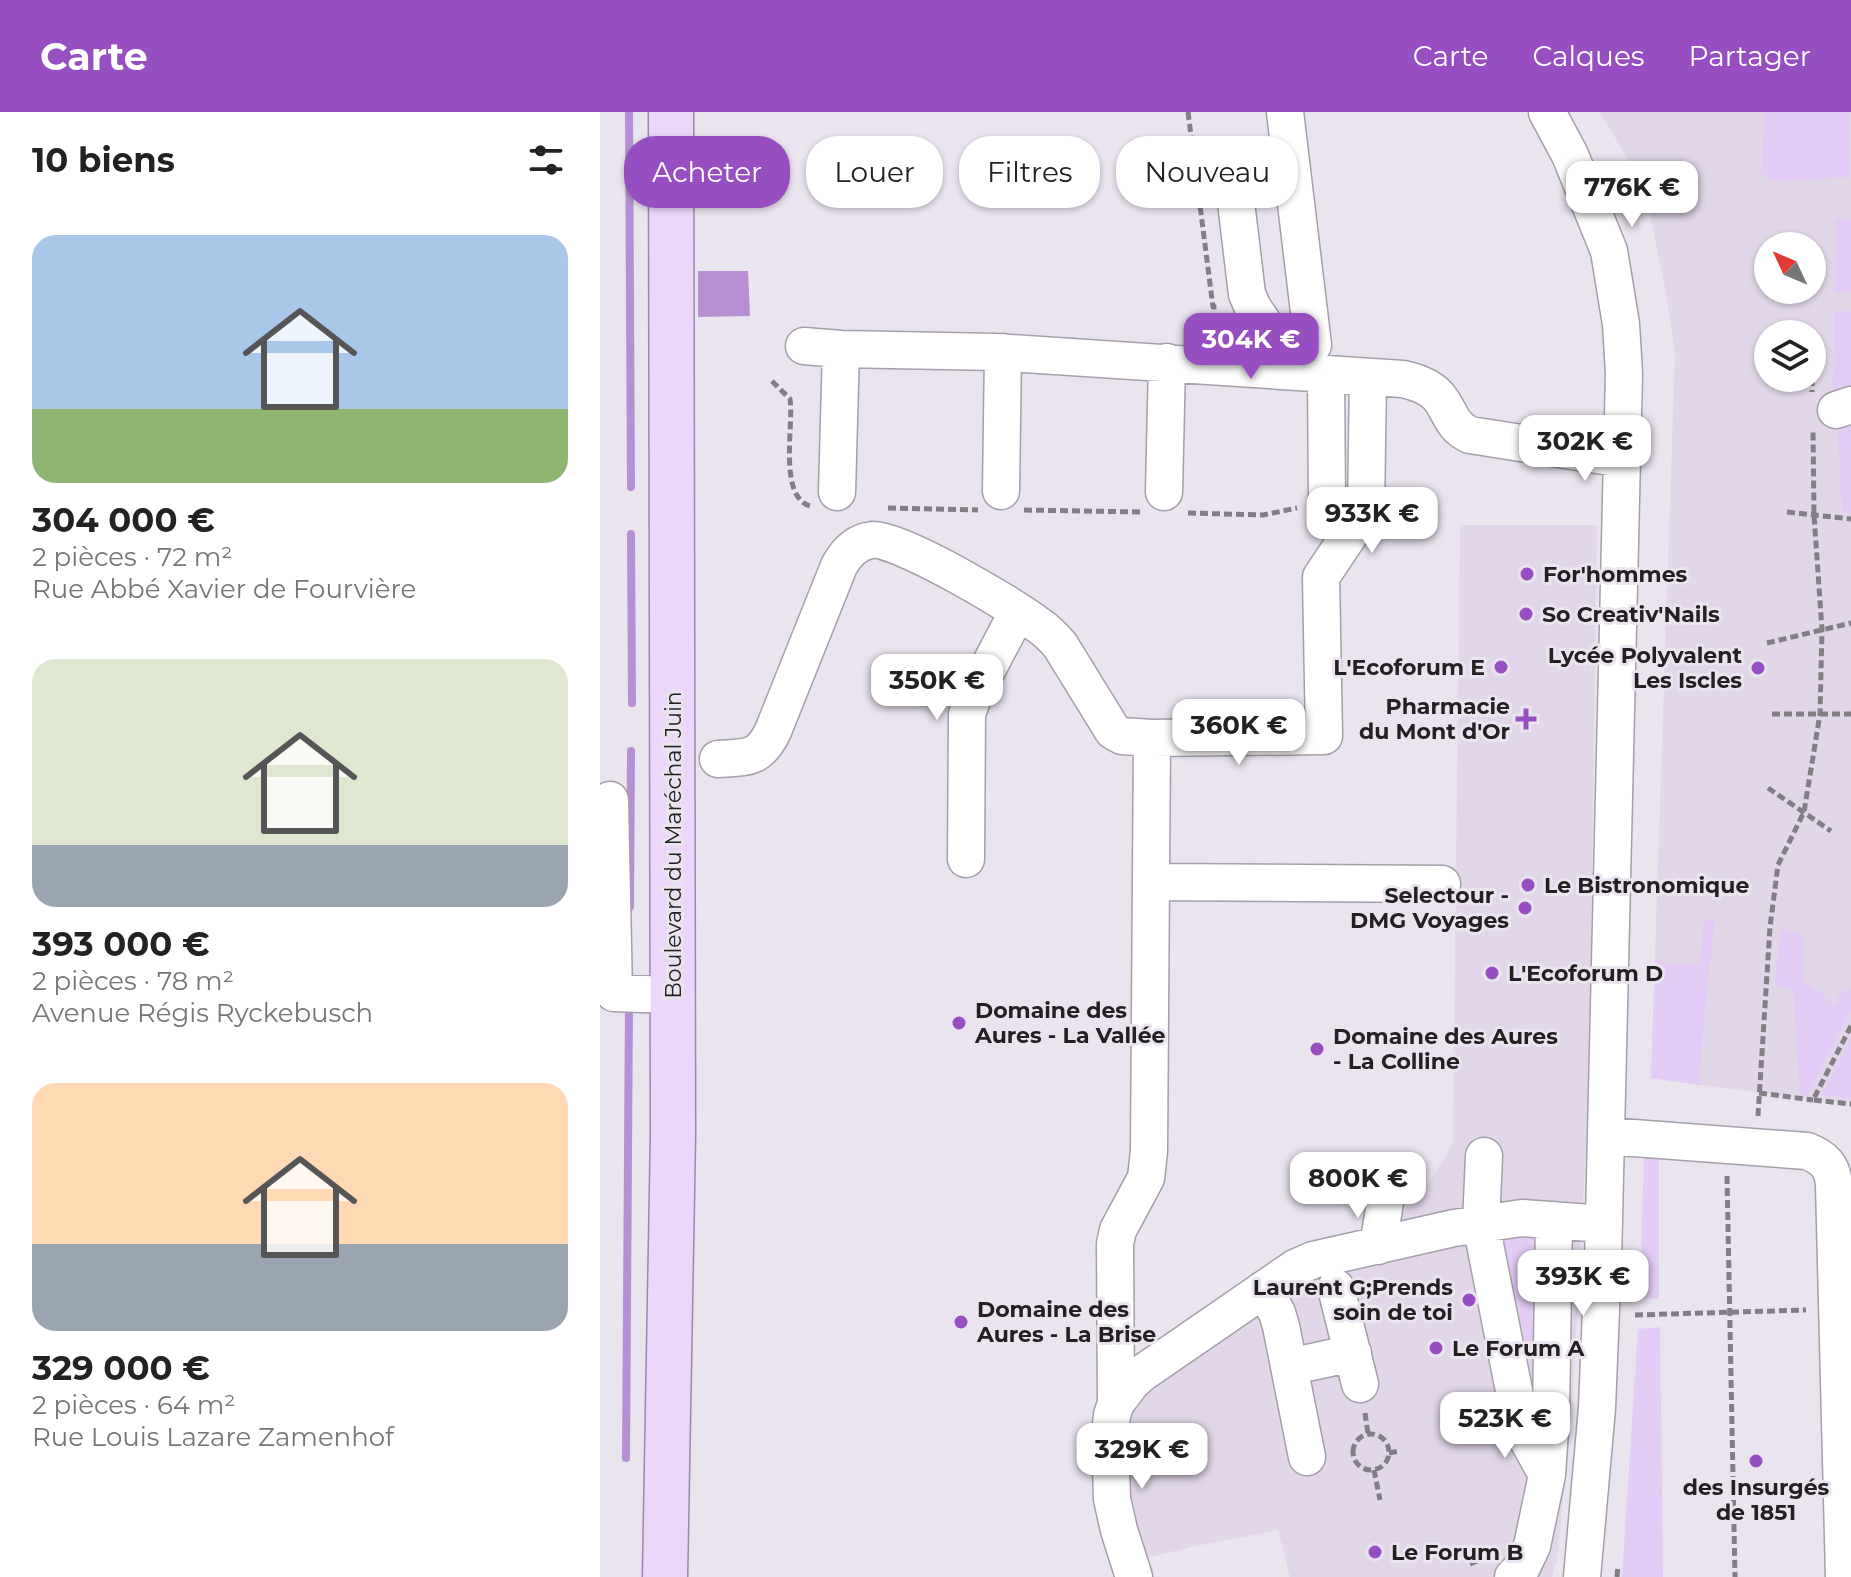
<!DOCTYPE html>
<html lang="fr">
<meta charset="utf-8">
<style>
:root{--surface:#fff;--page:#f2f2f2;--text:#222;--muted:#767676;--accent:#964ec1}
body{margin:0;font-family:Montserrat,sans-serif;background:var(--page);color:var(--text);height:100vh;display:flex;flex-direction:column;font-size:30px;white-space:nowrap}
*{box-sizing:border-box;margin:0}
p{font-size:26px;color:var(--muted)}
.icon{flex:none;width:44px;height:44px;fill:none;stroke:currentColor;stroke-width:2;stroke-linecap:round;stroke-linejoin:round}
.map{position:relative;flex:1;overflow:hidden}
.details{display:flex;flex-direction:column;background:var(--surface);width:600px}
.details>*{flex:none}
.top-card{position:absolute;left:24px;top:24px;width:760px;height:72px;display:flex;gap:16px}
.needle{width:52px;rotate:314deg}
.controls{position:absolute;left:1154px;top:120px;display:grid;gap:16px}
.controls a{display:grid;place-items:center;width:72px;height:72px;border-radius:50%;background:var(--surface);box-shadow:0 2px 6px #0004;font-size:40px}
.price{position:absolute;translate:-50% -68px;padding:0 18px;border-radius:16px;background:#fff;color:#222;font-size:26px;line-height:52px;filter:drop-shadow(0 2px 4px #0008)}
.price::after{content:'';position:absolute;left:50%;top:48px;width:24px;height:18px;margin-left:-12px;background:inherit;clip-path:polygon(0 0,100% 0,50% 100%)}
.price.active{background:var(--accent);color:#fff}
ul{padding:0;list-style:none}
li{display:grid;align-content:center;gap:16px;height:424px;padding:0 32px}
li span{display:grid;place-items:center;height:248px;border-radius:24px;color:#555}
li>.icon{margin-inline-start:auto}
span .icon{width:144px;height:144px;fill:#fffc;stroke-width:1}
li b{font-size:34px}
h2{display:flex;justify-content:space-between;align-items:center;height:96px;padding:0 32px;font-size:34px}
.chip{padding:0 28px;border-radius:32px;background:var(--surface);box-shadow:0 2px 6px #0004;font-size:28px;line-height:72px}
.chip.active{background:var(--accent);color:#fff}
header{display:flex;align-items:center;gap:48px;box-sizing:border-box;height:112px;padding:0 40px;background:var(--accent);color:#fff}
header strong{font-size:38px}
nav{display:flex;gap:44px;margin-inline-start:auto;font-size:28px}
main{display:flex;flex:1;min-height:0}
.map>svg:first-child{display:block}
.built{fill:#e1d7e8;fill-rule:evenodd}
.green{fill:#e3ccf5}
.water{fill:#b78fd3}
.lines{fill:none;stroke-linecap:round;stroke-linejoin:round}
.stream{stroke:#b78fd3;stroke-width:8}
.minor-casing{stroke:#a59fa9;stroke-width:39}
.major-casing{stroke:#9d86ad;stroke-width:47}
.path{stroke:#827e85;stroke-width:5;stroke-dasharray:8 4;stroke-linecap:butt}
.minor{stroke:#fff;stroke-width:36}
.major{stroke:#ecd7fb;stroke-width:44}
.poi-dot{fill:#964ec1;stroke:#eae4ef;stroke-width:3}
.labels{text-anchor:middle;dominant-baseline:central;stroke-width:6;stroke-linejoin:round;paint-order:stroke}
.poi-label{font-size:22px;font-weight:bold;fill:#222023;stroke:#eae4ef;text-anchor:start}
.street-label{font-size:22px;fill:#222023;stroke:#eae4ef}
</style>
<header>
<strong>Carte</strong>
<nav><a>Carte</a><a>Calques</a><a>Partager</a></nav>
</header>
<main>
<section class="details">
<h2>10 biens<svg class="icon" aria-label="filters" viewBox="0 0 24 24"><path d="M4 7h16M4 17h16"/><circle cx="9" cy="7" r="2"/><circle cx="15" cy="17" r="2"/></svg></h2>
<ul>
<li><span style="background:linear-gradient(#a9c7e8 70%,#8fb573 0)"><svg class="icon" aria-label="home" viewBox="0 0 24 24"><path d="M3 11l9-7 9 7M6 9v11h12V9"/></svg></span><div><b>304 000 €</b><p>2 pièces · 72 m²</p><p>Rue Abbé Xavier de Fourvière</p></div></li>
<li><span style="background:linear-gradient(#dfe7d0 75%,#9aa5b1 0)"><svg class="icon" aria-label="home" viewBox="0 0 24 24"><path d="M3 11l9-7 9 7M6 9v11h12V9"/></svg></span><div><b>393 000 €</b><p>2 pièces · 78 m²</p><p>Avenue Régis Ryckebusch</p></div></li>
<li><span style="background:linear-gradient(#ffd9b3 65%,#9aa5b1 0)"><svg class="icon" aria-label="home" viewBox="0 0 24 24"><path d="M3 11l9-7 9 7M6 9v11h12V9"/></svg></span><div><b>329 000 €</b><p>2 pièces · 64 m²</p><p>Rue Louis Lazare Zamenhof</p></div></li>
</ul>
</section>
<div class="map">
<svg width="1251" height="1465" viewBox="0 0 1251 1465">
<rect width="100%" height="100%" fill="#eae4ef"/>
<path class="built" d="M1000 0H1251V993L1051 966 1075 241 1066 180 1044 75ZM1168 134H1212V178H1168ZM1168 222H1212V266H1168Z
M860 413H997L989 974 972 1299 957 1447 952 1465H690L678 1418 591 1435 513 1454 499 1282 787 1114 810 1094 826 1075 844 1047 853 1029Z"/>
<path class="green" d="M1164 0H1249L1250 65 1168 70V62L1161 63Z
M1236 107H1251V181L1235 180Z
M1234 199H1251V282L1233 287Z
M1251 304V401L1242 400 1237 307Z
M1104 807 1115 808 1103 917 1100 973 1051 966 1055 847 1074 853 1100 851Z
M1180 817 1203 821 1204 868 1235 893 1241 879 1249 881 1251 876V899L1208 983 1200 982 1193 877 1175 873Z
M1251 925V987L1221 983Z
M1044 1042H1059V1187L1040 1186Z
M900 1117 932 1124 935 1137 934 1242 937 1284 906 1136Z
M1060 1215 1063 1465H1022L1038 1217Z"/>
<path class="water" d="M98 159H148L150 204 98 205Z"/>
<g class="lines">
<path class="stream" d="M29 0 31 375
M31 422 32 591
M30 795 31 639
M26 1346 29 891"/>
<g class="minor-casing">
<path id="minor" d="M685 0 713 233
M947 0 970 43 1009 139 1021 212 1024 261 1003 1149 997 1296 982 1465
M635 82 647 182 653 196 675 228
M204 234 241 237 395 240 803 267C816 270 829 274 838 284 851 299 850 314 870 323L1023 347
M726 263 727 392
M1236 298 1251 293
M401 379 403 240
M237 380 241 237
M564 380 567 250
M552 626 724 624 721 465 766 398 768 266
M118 647C147 645 159 648 173 619L239 454C246 441 256 430 272 428 298 425 412 493 437 512 446 518 453 525 460 533L513 619 522 624 552 626 549 1039 546 1066 518 1118 515 1132 516 1291
M10 688 14 881 73 883
M366 747 367 602 373 585 418 499
M551 770 842 772
M1007 1024 1207 1039C1224 1046 1232 1053 1234 1072L1244 1465
M884 1044 881 1112 920 1309 925 1323 946 1361
M778 1134 787 1078
M736 1176 760 1272
M664 1177 677 1201 681 1214 707 1345
M689 1255 753 1241
M534 1465 519 1418 512 1387 510 1321 512 1303 516 1291 532 1270 541 1262 695 1156 713 1148 854 1116 922 1106 1004 1112
M913 1465 921 1457 932 1434 947 1363 951 1303 954 1108"/>
</g>
<g class="major-casing">
<path id="major" d="M65 1465 73 1023 71 0"/>
</g>
<path class="path" d="M588 0 613 195H619
M1212 266V280
M172 269 190 287C194 314 178 384 210 394
M288 396 378 398
M424 398 542 400
M1187 400 1251 407
M588 401 663 403 697 396
M1167 531 1251 511
M1172 602H1251
M1168 676 1231 719
M1251 914 1213 988 1251 992
M1159 981 1213 988
M1158 1004 1170 815 1178 753 1204 700 1220 602 1222 518 1214 403 1213 318
M1127 1064 1135 1465
M1035 1203 1206 1198
M765 1301 768 1322
M753 1340a18 18 0 1 1 36 0a18 18 0 1 1-36 0Z
M789 1341 799 1339
M774 1358 780 1388
M870 1452 877 1449 892 1437
M1017 1465 1018 1453"/>
<use href="#minor" class="minor"/>
<use href="#major" class="major"/>
</g>
<g class="poi-dot">
<circle cx="927" cy="462" r="8"/>
<circle cx="926" cy="502" r="8"/>
<circle cx="901" cy="555" r="8"/>
<circle cx="1158" cy="556" r="8"/>
<path d="M922 595h8v8h8v8h-8v8h-8v-8h-8v-8h8z"/>
<circle cx="928" cy="773" r="8"/>
<circle cx="925" cy="796" r="8"/>
<circle cx="892" cy="861" r="8"/>
<circle cx="359" cy="911" r="8"/>
<circle cx="717" cy="937" r="8"/>
<circle cx="869" cy="1188" r="8"/>
<circle cx="361" cy="1210" r="8"/>
<circle cx="836" cy="1236" r="8"/>
<circle cx="1156" cy="1349" r="8"/>
<circle cx="775" cy="1440" r="8"/>
</g>
<g class="labels">
<g class="poi-label">
<text x="943" y="462">For'hommes</text>
<text x="942" y="502">So Creativ'Nails</text>
<text x="1142" y="543" text-anchor="end">Lycée Polyvalent<tspan x="1142" dy="25">Les Iscles</tspan></text>
<text x="885" y="555" text-anchor="end">L'Ecoforum E</text>
<text x="910" y="594" text-anchor="end">Pharmacie<tspan x="910" dy="25">du Mont d'Or</tspan></text>
<text x="944" y="773">Le Bistronomique</text>
<text x="909" y="783" text-anchor="end">Selectour -<tspan x="909" dy="25">DMG Voyages</tspan></text>
<text x="908" y="861">L'Ecoforum D</text>
<text x="375" y="898">Domaine des<tspan x="375" dy="25">Aures - La Vallée</tspan></text>
<text x="733" y="924">Domaine des Aures<tspan x="733" dy="25">- La Colline</tspan></text>
<text x="853" y="1175" text-anchor="end">Laurent G;Prends<tspan x="853" dy="25">soin de toi</tspan></text>
<text x="377" y="1197">Domaine des<tspan x="377" dy="25">Aures - La Brise</tspan></text>
<text x="852" y="1236">Le Forum A</text>
<text x="1156" y="1375" text-anchor="middle">des Insurgés<tspan x="1156" dy="25">de 1851</tspan></text>
<text x="791" y="1440">Le Forum B</text>
</g>
<g class="street-label">
<text transform="translate(73 733) rotate(-90)">Boulevard du Maréchal Juin</text>
</g>
</g>
</svg>
<div class="controls">
<a><svg class="needle" viewBox="-14 -14 28 28"><path d="M0-13l5 13h-10z" fill="#e53935"/><path d="M0 13l5-13h-10z" fill="#767676"/></svg></a>
<a><svg class="icon" aria-label="layers" viewBox="0 0 24 24"><path d="M12 4l9 5-9 5-9-5zM3 14l9 5 9-5"/></svg></a>
</div>
<b class="price" style="left:1032px;top:117px">776K €</b>
<b class="price active" style="left:651px;top:269px">304K €</b>
<b class="price" style="left:985px;top:371px">302K €</b>
<b class="price" style="left:772px;top:443px">933K €</b>
<b class="price" style="left:337px;top:610px">350K €</b>
<b class="price" style="left:639px;top:655px">360K €</b>
<b class="price" style="left:758px;top:1108px">800K €</b>
<b class="price" style="left:983px;top:1206px">393K €</b>
<b class="price" style="left:905px;top:1348px">523K €</b>
<b class="price" style="left:542px;top:1379px">329K €</b>
<div class="top-card">
<a class="chip active">Acheter</a>
<a class="chip">Louer</a>
<a class="chip">Filtres</a>
<a class="chip">Nouveau</a>
</div>
</div>
</main>
